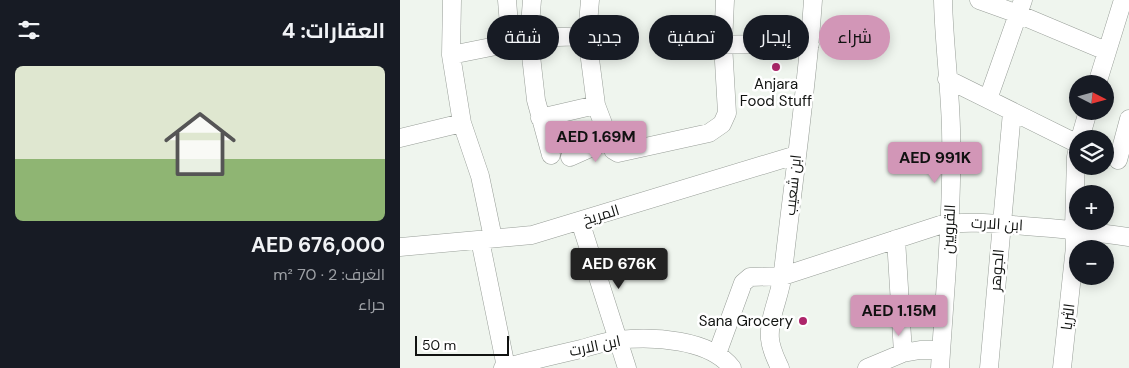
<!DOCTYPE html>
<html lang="ar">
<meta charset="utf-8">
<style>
:root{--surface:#171b24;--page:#242831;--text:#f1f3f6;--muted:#9ea1a6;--line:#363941;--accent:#d296b7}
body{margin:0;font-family:"DM Sans",Cairo,sans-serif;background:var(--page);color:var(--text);direction:rtl;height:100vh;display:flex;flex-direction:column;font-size:19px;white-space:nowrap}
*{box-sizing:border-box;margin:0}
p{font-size:16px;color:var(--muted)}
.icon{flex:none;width:28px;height:28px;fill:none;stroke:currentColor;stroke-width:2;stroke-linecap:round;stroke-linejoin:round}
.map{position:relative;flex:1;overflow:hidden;direction:ltr}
.side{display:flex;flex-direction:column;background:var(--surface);width:400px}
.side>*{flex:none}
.top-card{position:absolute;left:15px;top:15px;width:475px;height:45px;direction:rtl;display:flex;gap:10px}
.needle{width:32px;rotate:96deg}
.fabs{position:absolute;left:669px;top:75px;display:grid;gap:10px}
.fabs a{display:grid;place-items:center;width:45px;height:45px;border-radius:50%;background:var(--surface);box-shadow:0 2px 12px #0003;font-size:25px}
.scale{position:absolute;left:15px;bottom:12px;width:94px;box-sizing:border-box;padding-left:5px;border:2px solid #111311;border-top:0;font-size:14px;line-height:18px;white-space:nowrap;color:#111311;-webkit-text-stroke:4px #fff;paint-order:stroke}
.price{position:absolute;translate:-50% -42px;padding:0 11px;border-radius:5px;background:var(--accent);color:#111;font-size:16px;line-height:32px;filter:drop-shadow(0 1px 2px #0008)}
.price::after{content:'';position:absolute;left:50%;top:30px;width:15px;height:11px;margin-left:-8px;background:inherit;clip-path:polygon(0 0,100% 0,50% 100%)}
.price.active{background:#222;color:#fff}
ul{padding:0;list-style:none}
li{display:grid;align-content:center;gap:10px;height:265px;padding:0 15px}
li+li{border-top:1px solid var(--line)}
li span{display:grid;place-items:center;height:155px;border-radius:8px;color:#555}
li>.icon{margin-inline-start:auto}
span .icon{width:90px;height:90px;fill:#fffc;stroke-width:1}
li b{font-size:21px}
h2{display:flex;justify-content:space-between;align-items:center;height:60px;padding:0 15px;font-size:21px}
.chip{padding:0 18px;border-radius:22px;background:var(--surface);box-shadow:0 2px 12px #0003;font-size:18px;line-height:45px}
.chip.active{background:var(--accent);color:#111}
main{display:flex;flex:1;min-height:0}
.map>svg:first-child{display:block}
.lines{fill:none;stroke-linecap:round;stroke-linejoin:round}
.minor-casing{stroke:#989e98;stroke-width:19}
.minor{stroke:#fff;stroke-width:18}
.poi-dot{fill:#ad256a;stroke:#fff;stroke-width:2}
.labels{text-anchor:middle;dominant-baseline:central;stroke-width:5;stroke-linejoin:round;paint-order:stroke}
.poi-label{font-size:15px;fill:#111311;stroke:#fff}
.street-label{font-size:15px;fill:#111311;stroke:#fff}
</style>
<main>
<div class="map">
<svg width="729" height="368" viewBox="0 0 729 368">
<rect width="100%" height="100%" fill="#eff5ee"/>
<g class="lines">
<g class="minor-casing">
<path id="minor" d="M52 0 51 55 62 123 80 176 93 238
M132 0 129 38 136 100 151 155
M190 0 187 36 196 105 213 150 218 153 309 133 322 124 327 113 323 44 325 0
M579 0 618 14 706 51
M129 38 187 36
M270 45 410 44
M51 55 101 45 107 41 109 25 107 0
M547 79 678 144
M697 84 723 0
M588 99 623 0
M140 118 196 105
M0 138 62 123
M680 139 688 111
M170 157 208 140
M718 160 729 119
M180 221 227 368
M496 239 503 353
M80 240 106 367
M0 247 132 235 396 155
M317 354 343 283 350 277 383 276 540 225C564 221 589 223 613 225 652 228 690 231 729 237
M103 368C129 361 155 355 181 349 193 346 205 341 218 340 252 336 310 339 332 368
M380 368C376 359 371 350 370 339 368 317 381 295 383 272 393 182 407 90 413 0
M467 368 503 353 520 350H541
M540 368C545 288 553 209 551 129 550 86 544 43 543 0
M589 368 612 112
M662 368 675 247 674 229 676 157 678 147"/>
</g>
<use href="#minor" class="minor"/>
</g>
<g class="poi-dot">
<circle cx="376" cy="67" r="5"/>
<circle cx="403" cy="321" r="5"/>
</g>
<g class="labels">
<g class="poi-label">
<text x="376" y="84">Anjara<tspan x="376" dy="17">Food Stuff</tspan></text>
<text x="393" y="321" text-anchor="end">Sana Grocery</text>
</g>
<g class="street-label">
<text transform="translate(393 185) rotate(-84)">ابن شعيب</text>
<text transform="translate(201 215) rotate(-17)">المريخ</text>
<text transform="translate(597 224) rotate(3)">ابن الارت</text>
<text transform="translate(549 229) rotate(-87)">القرويين</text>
<text transform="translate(597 270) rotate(-85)">الجوهر</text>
<text transform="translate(668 317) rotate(-83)">الثريا</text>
<text transform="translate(195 346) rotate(-12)">ابن الارت</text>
</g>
</g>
</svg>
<div class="fabs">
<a><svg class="needle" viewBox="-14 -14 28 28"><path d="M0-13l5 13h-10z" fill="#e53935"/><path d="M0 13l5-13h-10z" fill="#9ea1a6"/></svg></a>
<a><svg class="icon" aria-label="layers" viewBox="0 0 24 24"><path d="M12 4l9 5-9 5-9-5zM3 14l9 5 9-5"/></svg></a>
<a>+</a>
<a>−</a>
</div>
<div class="scale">50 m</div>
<b class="price" style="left:196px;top:163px">AED 1.69M</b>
<b class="price" style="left:535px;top:184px">AED 991K</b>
<b class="price active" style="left:219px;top:290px">AED 676K</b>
<b class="price" style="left:499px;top:337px">AED 1.15M</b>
<div class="top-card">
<a class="chip active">شراء</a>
<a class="chip">إيجار</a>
<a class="chip">تصفية</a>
<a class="chip">جديد</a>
<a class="chip">شقة</a>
</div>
</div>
<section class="side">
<h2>العقارات: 4<svg class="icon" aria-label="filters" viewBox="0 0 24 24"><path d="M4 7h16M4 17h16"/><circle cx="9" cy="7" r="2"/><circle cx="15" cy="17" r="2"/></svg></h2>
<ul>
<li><span style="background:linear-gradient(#dfe7d0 60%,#8fb573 0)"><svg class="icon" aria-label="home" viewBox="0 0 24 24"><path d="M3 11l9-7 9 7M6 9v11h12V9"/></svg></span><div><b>AED 676,000</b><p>الغرف: 2 · 70 m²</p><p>حراء</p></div></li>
</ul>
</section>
</main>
